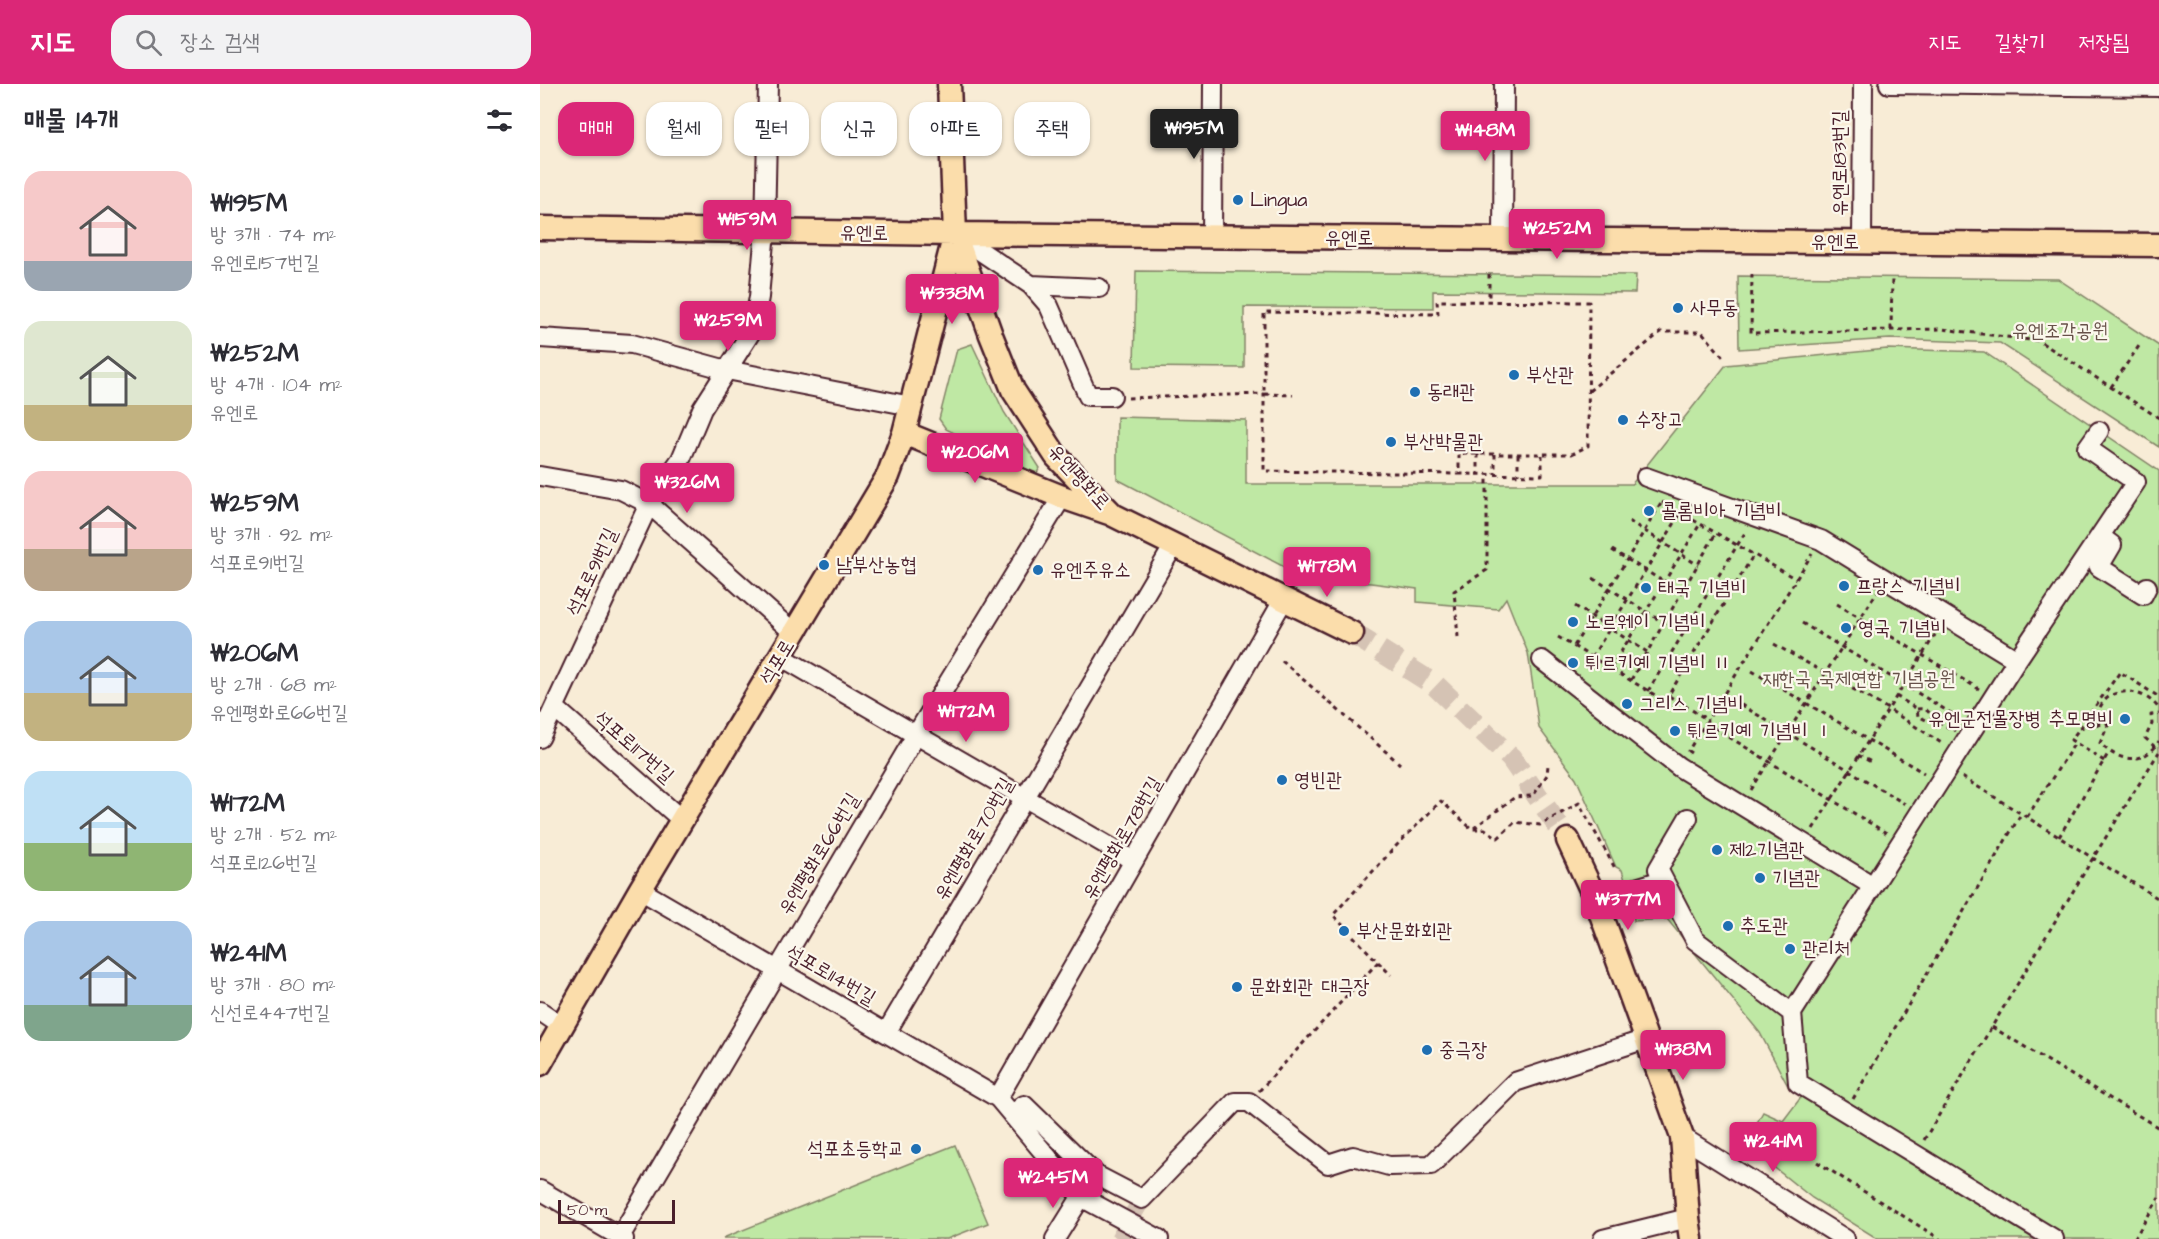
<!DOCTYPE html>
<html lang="ko">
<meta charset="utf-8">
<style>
:root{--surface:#fff;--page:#f2f2f3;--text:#2b2b33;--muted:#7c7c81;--accent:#db2777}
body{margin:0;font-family:"Architects Daughter","Poor Story",sans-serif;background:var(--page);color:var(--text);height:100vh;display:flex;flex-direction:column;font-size:22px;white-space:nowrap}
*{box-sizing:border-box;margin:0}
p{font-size:20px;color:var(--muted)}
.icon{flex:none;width:33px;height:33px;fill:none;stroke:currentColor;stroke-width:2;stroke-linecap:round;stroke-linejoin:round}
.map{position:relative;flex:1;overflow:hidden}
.panel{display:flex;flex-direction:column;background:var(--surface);width:540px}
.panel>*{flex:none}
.top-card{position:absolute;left:18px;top:18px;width:570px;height:54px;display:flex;gap:12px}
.scale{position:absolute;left:18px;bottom:15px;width:117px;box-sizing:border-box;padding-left:6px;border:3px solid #4a1f2b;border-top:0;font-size:16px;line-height:21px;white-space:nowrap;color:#4a1f2b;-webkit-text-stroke:4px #fbf7ec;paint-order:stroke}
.price{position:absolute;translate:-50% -51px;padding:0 14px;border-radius:6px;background:var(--accent);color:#fff;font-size:20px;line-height:39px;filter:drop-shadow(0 2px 3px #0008)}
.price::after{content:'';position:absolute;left:50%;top:36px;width:18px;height:14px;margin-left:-9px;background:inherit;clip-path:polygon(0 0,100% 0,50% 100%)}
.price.current{background:#222;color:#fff}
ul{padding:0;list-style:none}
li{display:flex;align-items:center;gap:18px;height:150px;padding:0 24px}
li span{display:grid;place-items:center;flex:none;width:168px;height:120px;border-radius:18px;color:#555}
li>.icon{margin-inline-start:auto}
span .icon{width:72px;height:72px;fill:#fffc;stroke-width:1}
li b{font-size:26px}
h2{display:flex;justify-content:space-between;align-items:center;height:72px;padding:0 24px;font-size:26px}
.chip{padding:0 21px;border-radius:18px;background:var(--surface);box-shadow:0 2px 4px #0004;font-size:21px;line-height:54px}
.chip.current{background:var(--accent);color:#fff}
header{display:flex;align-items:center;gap:36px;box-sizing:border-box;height:84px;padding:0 30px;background:var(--accent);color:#fff}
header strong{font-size:28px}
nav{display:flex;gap:33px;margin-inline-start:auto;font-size:21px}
.search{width:420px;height:54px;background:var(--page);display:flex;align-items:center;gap:15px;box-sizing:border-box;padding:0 21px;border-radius:18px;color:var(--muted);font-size:22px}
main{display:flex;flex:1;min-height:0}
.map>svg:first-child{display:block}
.green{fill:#bfe8a4;stroke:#848468;stroke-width:1.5}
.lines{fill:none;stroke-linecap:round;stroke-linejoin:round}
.minor-tunnel{stroke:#d5c3b4;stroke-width:18;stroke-dasharray:18 9;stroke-linecap:butt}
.major-tunnel{stroke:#d5c3b4;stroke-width:22;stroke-dasharray:22 11;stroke-linecap:butt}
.minor-casing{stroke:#4a1f2b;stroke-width:22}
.major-casing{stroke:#4a1f2b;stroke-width:27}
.path{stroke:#4a1f2b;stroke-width:3;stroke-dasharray:4.5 4.5;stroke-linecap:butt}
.minor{stroke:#fbf7ec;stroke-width:18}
.major{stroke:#fbddab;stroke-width:22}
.poi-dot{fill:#1f6fb2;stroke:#fbf7ec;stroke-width:2}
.labels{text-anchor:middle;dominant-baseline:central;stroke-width:4.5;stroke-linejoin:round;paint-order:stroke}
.street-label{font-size:20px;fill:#4a1f2b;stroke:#fbf7ec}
.poi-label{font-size:20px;fill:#4a1f2b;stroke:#fbf7ec;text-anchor:start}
.park-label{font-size:20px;fill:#675149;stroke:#fbf7ec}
</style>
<header>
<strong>지도</strong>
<div class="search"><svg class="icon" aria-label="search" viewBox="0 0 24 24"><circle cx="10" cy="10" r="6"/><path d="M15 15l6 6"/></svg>장소 검색</div>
<nav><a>지도</a><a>길찾기</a><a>저장됨</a></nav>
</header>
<main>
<section class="panel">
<h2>매물 14개<svg class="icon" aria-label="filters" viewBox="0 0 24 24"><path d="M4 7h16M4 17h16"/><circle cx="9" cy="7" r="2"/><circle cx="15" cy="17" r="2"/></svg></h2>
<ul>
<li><span style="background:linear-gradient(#f6c9c9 75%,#9aa5b1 0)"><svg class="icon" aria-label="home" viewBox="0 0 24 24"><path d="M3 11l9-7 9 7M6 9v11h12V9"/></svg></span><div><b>₩195M</b><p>방 3개 · 74 m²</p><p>유엔로157번길</p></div></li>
<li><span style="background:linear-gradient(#dfe7d0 70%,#c2b280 0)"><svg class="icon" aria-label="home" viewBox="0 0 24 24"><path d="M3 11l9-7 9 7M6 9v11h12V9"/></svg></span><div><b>₩252M</b><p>방 4개 · 104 m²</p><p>유엔로</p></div></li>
<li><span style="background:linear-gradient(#f6c9c9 65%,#b9a48a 0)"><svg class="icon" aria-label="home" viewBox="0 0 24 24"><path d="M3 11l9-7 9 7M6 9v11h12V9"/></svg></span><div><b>₩259M</b><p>방 3개 · 92 m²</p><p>석포로91번길</p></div></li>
<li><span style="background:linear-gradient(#a9c7e8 60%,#c2b280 0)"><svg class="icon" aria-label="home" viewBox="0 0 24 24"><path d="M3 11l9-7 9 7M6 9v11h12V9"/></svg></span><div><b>₩206M</b><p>방 2개 · 68 m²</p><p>유엔평화로66번길</p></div></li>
<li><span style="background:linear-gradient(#bfe0f5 60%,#8fb573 0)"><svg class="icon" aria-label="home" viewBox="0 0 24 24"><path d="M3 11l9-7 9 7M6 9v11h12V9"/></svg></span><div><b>₩172M</b><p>방 2개 · 52 m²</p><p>석포로126번길</p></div></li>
<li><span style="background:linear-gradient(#a9c7e8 70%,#7fa58c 0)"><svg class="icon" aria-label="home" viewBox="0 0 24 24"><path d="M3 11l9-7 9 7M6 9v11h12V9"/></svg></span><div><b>₩241M</b><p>방 3개 · 80 m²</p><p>신선로447번길</p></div></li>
</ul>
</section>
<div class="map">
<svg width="1619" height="1155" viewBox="0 0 1619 1155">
<rect width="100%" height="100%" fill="#f8ecd6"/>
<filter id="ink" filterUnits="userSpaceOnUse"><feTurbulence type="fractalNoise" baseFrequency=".0167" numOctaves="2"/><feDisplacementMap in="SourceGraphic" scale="12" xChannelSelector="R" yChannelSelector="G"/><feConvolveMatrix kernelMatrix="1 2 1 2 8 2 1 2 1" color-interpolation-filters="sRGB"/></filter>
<g filter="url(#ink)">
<path class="green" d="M596 187 1096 191 1095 209 893 207V224L704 223V284L594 283Z
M1198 192 1518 195 1619 262V363L1460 259 1350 255 1199 265Z
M432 260 464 328 500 384 496 390 406 345 399 335 417 265Z
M1347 265 1444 268 1619 387V1155H1338L1272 1114 1205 1060 1223 1028 1243 1037 1262 1012 1249 1004 1220 949 1127 835 1094 837 1093 823 1082 786 1076 783 1036 694 999 644 988 569 966 514 958 525 877 518V505L831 499 769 496 577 395V333L706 336V400H1092L1186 281Z
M415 1061 448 1139 407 1155 183 1154Z"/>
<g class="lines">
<path class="minor-tunnel" d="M579 1155 602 1115"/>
<path class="major-tunnel" d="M812 549 895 601 971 674 1028 756"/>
<g class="minor-casing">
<path id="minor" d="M1349 0 1619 3
M415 150 491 201 509 222 548 312H572
M672 153 673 0
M963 155 964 0
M1322 158 1323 0
M491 201 559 204
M0 254 92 260 187 286 371 322
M0 392 81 406 109 420 254 549
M1106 393 1281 456 1477 576
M1560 452 1572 461 1559 483 1603 511 1607 503
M240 572 594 777
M1002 576 1139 683 1333 802
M15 624 142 736
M0 654 109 420 141 375 162 325 213 245 219 213 225 147 228 0
M1148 734 1118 785 1155 856 1252 929 1477 576 1596 398 1547 364 1559 347
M100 806 458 1014 541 1113 619 1155
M1056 816 1122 796
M0 927 22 942
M1252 929 1258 999 1514 1155
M346 949 634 461
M458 1014 744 515
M472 1031 484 1021 556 1091 602 1115 695 1018H709L788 1080 813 1072 849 1082 891 1081 975 998 1106 955
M1142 1053 1305 1155
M0 1106 84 1155
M80 1153 376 651 522 413
M515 1155 541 1113
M1063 1155 1148 1134"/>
</g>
<g class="major-casing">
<path id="major" d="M409 0 415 150 451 251 473 306 516 372 573 431 812 549
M0 144 415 150 1619 161
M364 349 522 413 569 429
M1028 756 1056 816 1142 1053 1148 1134 1151 1155
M0 980 100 806 348 392 364 349 415 150"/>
</g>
<path class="path" d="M949 190V217
M1212 190 1211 249 1402 245 1499 257 1619 334
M1351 246 1352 193
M1571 303 1601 259
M1049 307 1121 248H1162L1185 275
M588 314 724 310V387L919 390V370H1032L1048 362 1049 218 897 217 898 230 724 228V310L753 311
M938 370V390
M955 370V390
M978 370V390
M919 390 1002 391V371
M1122 418 1256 495
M1089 437 1158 481
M1072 466 1142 509
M1053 494 1124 539
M1297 520 1439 605
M1035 522 1107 568
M1262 539 1419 634
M918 553 914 507 947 486V390
M1018 553 1125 617 1214 470
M1234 560 1348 625 1403 660
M1034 562 1122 418
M1052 573 1141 429
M742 577 860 680
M1071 584 1160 440
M1212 587 1384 689
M1091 596 1176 449
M1108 607 1206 447
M1129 612 1168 636
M1356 612 1377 625 1378 632 1386 636 1392 634 1415 647
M1193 616 1365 720
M1377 625C1385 624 1389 626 1392 634
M1166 639 1348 750
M1569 639 1560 659C1577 678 1605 682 1619 657
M1559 641C1559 637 1557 630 1559 626 1568 600 1605 604 1619 625
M1539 644 1569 639
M1615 663 1605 654 1612 640 1611 631 1619 630
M1151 669 1148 667 1272 470
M1318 671 1333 679
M1564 677 1531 656 1580 588 1619 613
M1422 693 1619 815
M1211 706 1337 508
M1487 733 1535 659
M934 744 975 713 993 712 1007 691 1008 681
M1273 745 1398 546
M1519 753 1569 668
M838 878 851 891
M1452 943 1619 1044
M719 1007 838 878 793 831 857 761 901 717 932 745H945L958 754 975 738 1000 741 1039 719 1076 786
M1313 1015 1481 730
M1384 1056 1553 774 1619 668
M1277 1078 1400 1155
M1594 1155 1619 1114"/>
<use href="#minor" class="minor"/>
<use href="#major" class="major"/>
</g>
</g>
<g class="poi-dot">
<circle cx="698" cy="116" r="6"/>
<circle cx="1138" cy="224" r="6"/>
<circle cx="974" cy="291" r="6"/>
<circle cx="875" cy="308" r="6"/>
<circle cx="1083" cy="336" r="6"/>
<circle cx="851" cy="358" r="6"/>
<circle cx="1109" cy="427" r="6"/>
<circle cx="284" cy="481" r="6"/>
<circle cx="498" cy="486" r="6"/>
<circle cx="1304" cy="502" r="6"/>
<circle cx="1106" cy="504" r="6"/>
<circle cx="1033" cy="538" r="6"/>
<circle cx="1306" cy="544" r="6"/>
<circle cx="1033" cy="579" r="6"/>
<circle cx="1087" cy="620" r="6"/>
<circle cx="1585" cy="635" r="6"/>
<circle cx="1135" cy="647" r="6"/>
<circle cx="742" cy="696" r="6"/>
<circle cx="1177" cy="766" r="6"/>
<circle cx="1220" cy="794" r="6"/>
<circle cx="1188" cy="842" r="6"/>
<circle cx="804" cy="847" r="6"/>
<circle cx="1250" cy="865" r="6"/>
<circle cx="697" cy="903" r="6"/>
<circle cx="887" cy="966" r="6"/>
<circle cx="376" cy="1065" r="6"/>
</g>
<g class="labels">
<g class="street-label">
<text transform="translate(1300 79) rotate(-90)">유엔로183번길</text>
<text transform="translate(324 149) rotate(1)">유엔로</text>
<text x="809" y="154">유엔로</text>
<text x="1295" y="158">유엔로</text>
<text transform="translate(539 393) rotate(48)">유엔평화로</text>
<text transform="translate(52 488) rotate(-65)">석포로91번길</text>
<text transform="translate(237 578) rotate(-59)">석포로</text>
<text transform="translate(94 663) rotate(41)">석포로117번길</text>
<text transform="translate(582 754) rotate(-60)">유엔평화로78번길</text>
<text transform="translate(434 755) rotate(-60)">유엔평화로70번길</text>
<text transform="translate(279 770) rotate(-59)">유엔평화로66번길</text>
<text transform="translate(291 891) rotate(30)">석포로114번길</text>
</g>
<g class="poi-label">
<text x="710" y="116">Lingua</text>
<text x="1150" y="224">사무동</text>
<text x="986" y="291">부산관</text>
<text x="887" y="308">동래관</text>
<text x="1095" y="336">수장고</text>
<text x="863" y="358">부산박물관</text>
<text x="1121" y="427">콜롬비아 기념비</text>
<text x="296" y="481">남부산농협</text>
<text x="510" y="486">유엔주유소</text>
<text x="1316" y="502">프랑스 기념비</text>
<text x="1118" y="504">태국 기념비</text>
<text x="1045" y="538">노르웨이 기념비</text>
<text x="1318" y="544">영국 기념비</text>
<text x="1045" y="579">튀르키예 기념비 Ⅱ</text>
<text x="1099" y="620">그리스 기념비</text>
<text x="1573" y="635" text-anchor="end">유엔군전몰장병 추모명비</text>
<text x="1147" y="647">튀르키예 기념비 Ⅰ</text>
<text x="754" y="696">영빈관</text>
<text x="1189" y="766">제2기념관</text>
<text x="1232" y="794">기념관</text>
<text x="1200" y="842">추도관</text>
<text x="816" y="847">부산문화회관</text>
<text x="1262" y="865">관리처</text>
<text x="709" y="903">문화회관 대극장</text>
<text x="899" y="966">중극장</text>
<text x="364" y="1065" text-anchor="end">석포초등학교</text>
</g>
<g class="park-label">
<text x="1520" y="247">유엔조각공원</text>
<text x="1319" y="595">재한국 국제연합 기념공원</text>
</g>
</g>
</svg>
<div class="scale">50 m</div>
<b class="price current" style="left:654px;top:76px">₩195M</b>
<b class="price" style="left:945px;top:78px">₩148M</b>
<b class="price" style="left:207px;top:167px">₩159M</b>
<b class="price" style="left:1017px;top:176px">₩252M</b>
<b class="price" style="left:412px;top:241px">₩338M</b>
<b class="price" style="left:188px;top:268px">₩259M</b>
<b class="price" style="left:435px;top:400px">₩206M</b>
<b class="price" style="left:147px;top:430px">₩326M</b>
<b class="price" style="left:787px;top:514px">₩178M</b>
<b class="price" style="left:426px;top:659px">₩172M</b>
<b class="price" style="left:1088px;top:847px">₩377M</b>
<b class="price" style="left:1143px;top:997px">₩138M</b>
<b class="price" style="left:1233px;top:1089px">₩241M</b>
<b class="price" style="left:513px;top:1125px">₩245M</b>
<div class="top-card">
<a class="chip current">매매</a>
<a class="chip">월세</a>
<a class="chip">필터</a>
<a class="chip">신규</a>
<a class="chip">아파트</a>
<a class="chip">주택</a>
</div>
</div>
</main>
